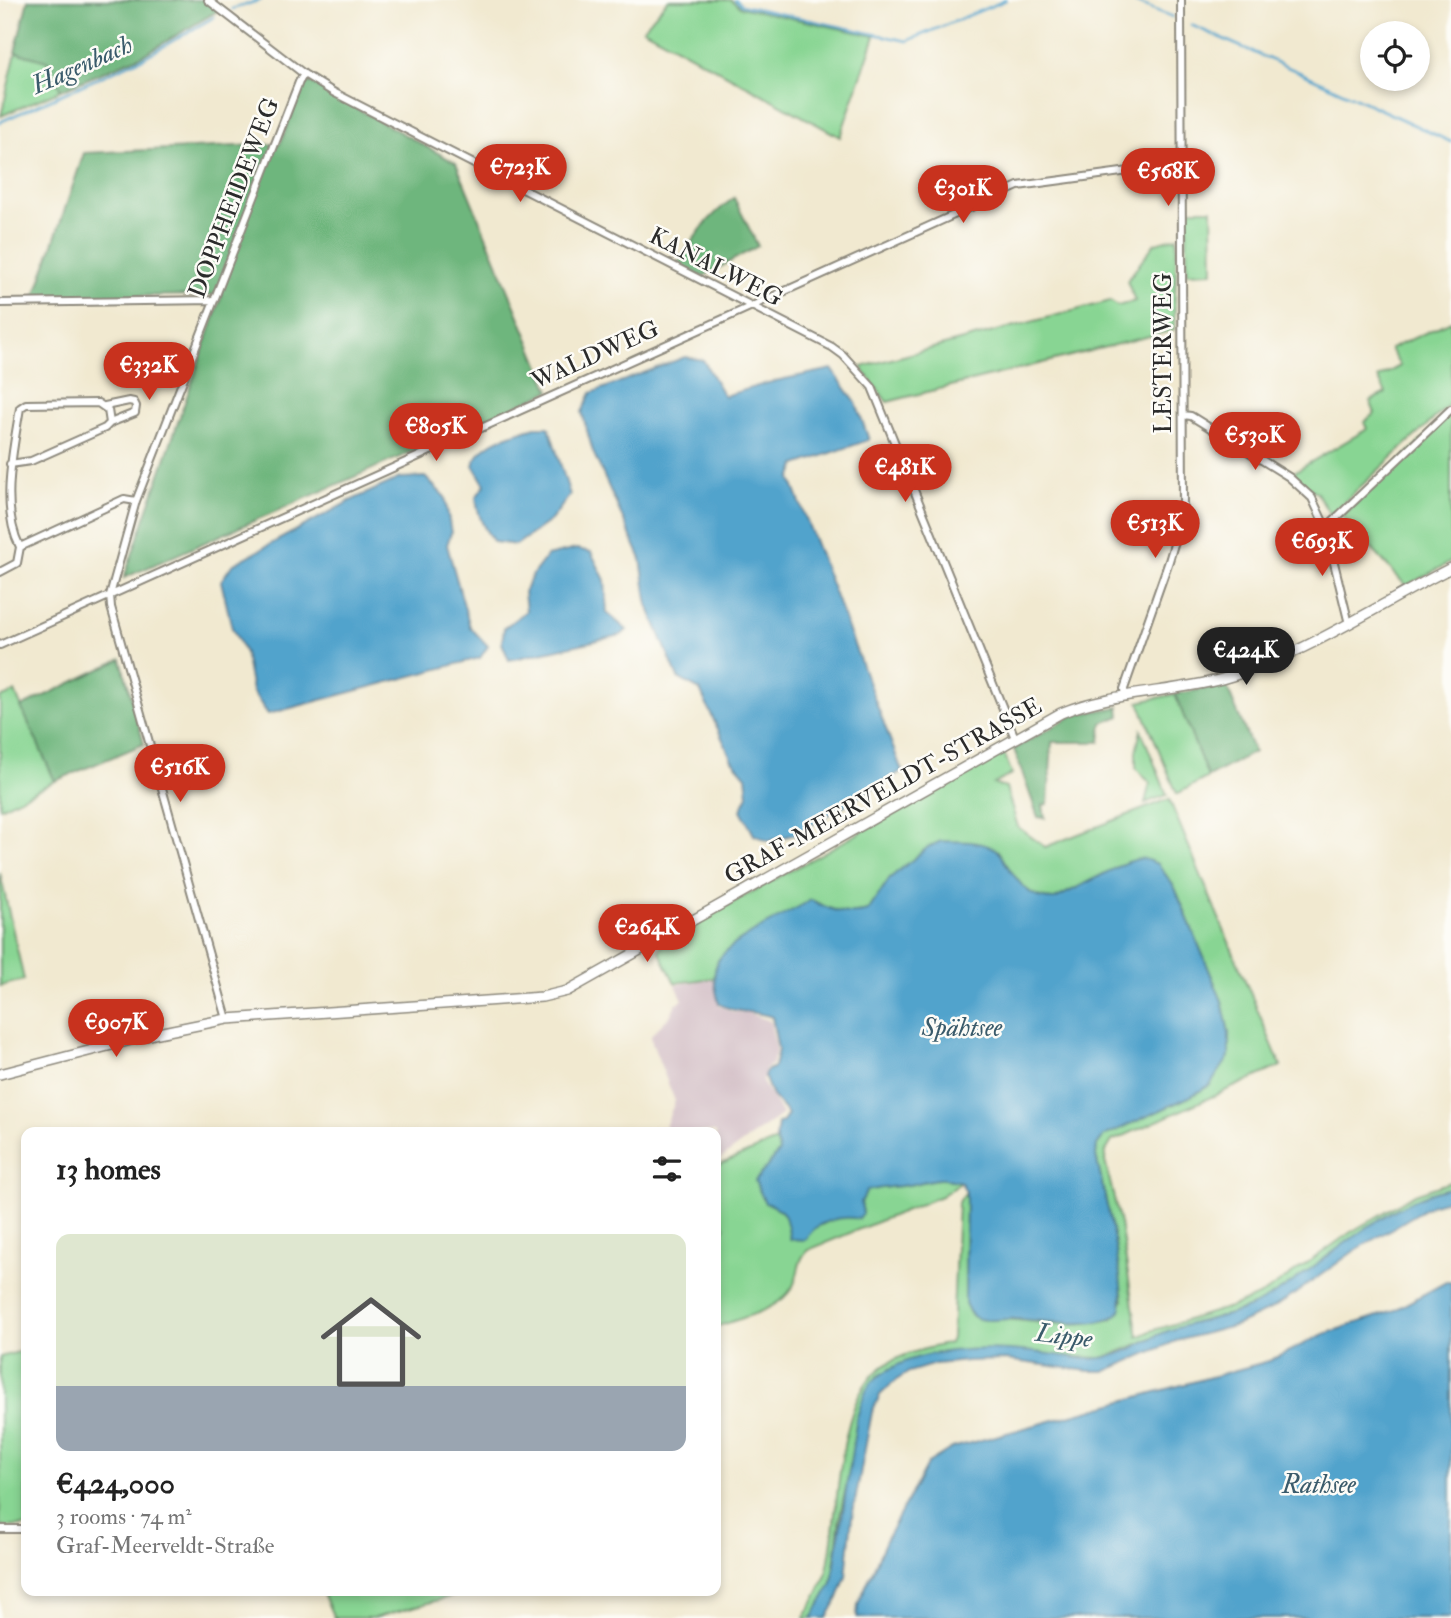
<!DOCTYPE html>
<meta charset="utf-8">
<style>
:root{--surface:#fff;--page:#f2f2f2;--text:#222;--muted:#767676;--line:#e0e0e0;--accent:#c8321e}
body{margin:0;font-family:"IM FELL Double Pica",serif;background:var(--page);color:var(--text);height:100vh;display:flex;flex-direction:column;font-size:26px;white-space:nowrap}
*{box-sizing:border-box;margin:0}
p{font-size:23px;color:var(--muted)}
.icon{flex:none;width:38px;height:38px;fill:none;stroke:currentColor;stroke-width:2;stroke-linecap:round;stroke-linejoin:round}
.map{position:relative;flex:1;overflow:hidden}
.panel{position:absolute;left:21px;top:1127px;width:700px;height:469px;display:flex;flex-direction:column;background:var(--surface);border-radius:14px;box-shadow:0 4px 10px #0003}
.panel>*{flex:none}
.controls{position:absolute;left:1360px;top:21px;display:grid;gap:14px}
.controls a{display:grid;place-items:center;width:70px;height:70px;border-radius:50%;background:var(--surface);box-shadow:0 4px 10px #0003;font-size:35px}
.price{position:absolute;translate:-50% -60px;padding:0 16px;border-radius:24px;background:var(--accent);color:#fff;font-size:23px;line-height:46px;filter:drop-shadow(0 2px 4px #0008)}
.price::after{content:'';position:absolute;left:50%;top:42px;width:21px;height:16px;margin-left:-10px;background:inherit;clip-path:polygon(0 0,100% 0,50% 100%)}
.price.selected{background:#222;color:#fff}
ul{padding:0;list-style:none}
li{display:grid;align-content:center;gap:14px;height:371px;padding:0 35px}
li+li{border-top:2px solid var(--line)}
li span{display:grid;place-items:center;height:217px;border-radius:14px;color:#555}
li>.icon{margin-inline-start:auto}
span .icon{width:126px;height:126px;fill:#fffc;stroke-width:1}
li b{font-size:30px}
h2{display:flex;justify-content:space-between;align-items:center;height:84px;padding:0 35px;font-size:30px}
.map>svg:first-child{display:block}
.industrial{fill:#d2bdc5}
.green{fill:#88d593;stroke:#5a805f;stroke-width:2}
.forest{fill:#6eb67d;stroke:#4c7054;stroke-width:2}
.water{fill:#51a3cc;stroke:#3e677c;stroke-width:2}
.lines{fill:none;stroke-linecap:round;stroke-linejoin:round}
.stream{stroke:#51a3cc;stroke-width:2.5}
.street-casing{stroke:#8e8a7e;stroke-width:10}
.secondary-casing{stroke:#8e8a7e;stroke-width:12}
.street{stroke:#fff;stroke-width:6}
.secondary{stroke:#fff;stroke-width:9}
.labels{text-anchor:middle;dominant-baseline:central;stroke-width:5;stroke-linejoin:round;paint-order:stroke}
.street-label{font-size:24px;fill:#2b2b2b;stroke:#fdfcf7}
.water-label{font-size:26px;font-style:italic;fill:#3a5b6b;stroke:#fdfcf7}
</style>
<div class="map">
<svg width="1451" height="1618" viewBox="0 0 1451 1618">
<rect width="100%" height="100%" fill="#fdfcf7"/>
<filter id="ink" filterUnits="userSpaceOnUse"><feTurbulence type="fractalNoise" baseFrequency=".0143" numOctaves="2"/><feDisplacementMap in="SourceGraphic" scale="14" xChannelSelector="R" yChannelSelector="G"/><feConvolveMatrix kernelMatrix="1 2 1 2 8 2 1 2 1" color-interpolation-filters="sRGB"/></filter>
<filter id="wash" filterUnits="userSpaceOnUse"><feTurbulence type="fractalNoise" baseFrequency=".00686" numOctaves="4" result="noise"/><feDisplacementMap in="SourceGraphic" scale="28" xChannelSelector="R" yChannelSelector="G"/><feGaussianBlur stdDeviation="1.57" result="paint"/><feColorMatrix in="noise" values="0 0 0 0 0 0 0 0 0 0 0 0 0 0 0 0 0 1.4 0 .05"/><feComposite in="paint" operator="in"/></filter>
<g filter="url(#wash)">
<rect width="100%" height="100%" fill="#f1e9d0"/>
<path class="industrial" d="M713 978 719 1006 734 1012 748 1013 770 1021 776 1050 772 1064 765 1069 762 1082 782 1114 716 1162V1132H663L675 1101 652 1043 651 1035 670 1016 676 1004 683 1000 676 985Z"/>
<path class="green" d="M668 0H731L740 7 875 36 840 137 643 29Z
M16 52 47 61 61 90 1 116Z
M1187 209H1212L1213 272 1187 273Z
M1177 237 1174 330 887 402 861 367 1110 301 1118 306 1135 301 1127 281 1155 243Z
M1451 321V403L1330 515 1317 493 1289 475 1367 429 1364 422 1375 413 1370 401 1386 393 1378 378 1400 366 1390 349Z
M1451 412V562L1406 586 1342 516Z
M15 692 55 781 0 808V698Z
M1175 694 1208 777 1177 794 1139 702Z
M1141 730 1167 795 1145 803 1150 783 1136 768V751Z
M1004 753 1012 774 994 784 1006 788 1018 827 1045 847 1169 799 1281 1066 1112 1141 1106 1151 1105 1161 1120 1223 1138 1337 1151 1331 1240 1304 1265 1293 1351 1232 1415 1194 1447 1183 1451 1182V1188C1384 1200 1327 1266 1268 1299 1236 1316 1199 1319 1166 1332 1144 1340 1124 1352 1101 1358L957 1351 877 1376 851 1463 840 1515 832 1583 812 1618H804C814 1601 824 1585 828 1565 839 1514 836 1407 876 1372 896 1354 925 1349 950 1343L952 1338 958 1202 966 1192 965 1303 971 1315C1016 1319 1067 1330 1112 1319L1123 1300 1115 1243 1096 1156 1097 1145 1104 1136 1189 1097 1210 1085 1229 1033 1222 1001 1175 888 1158 864 1127 862 1055 899C1025 900 1013 874 998 851L890 878 868 911C846 917 831 910 811 900L718 960 714 978 675 983 659 951 665 940Z
M0 873 24 980 0 986Z
M776 1141 779 1151 777 1206 786 1217 810 1230 834 1219 863 1213 861 1202 866 1191C878 1188 888 1187 900 1186 924 1184 935 1174 961 1182L941 1196 808 1250C797 1260 800 1273 793 1286 780 1311 740 1318 716 1327V1249L725 1227 716 1207V1166Z
M26 1350V1526L0 1527V1357Z
M322 1591H451L453 1596 374 1618H334Z"/>
<path class="forest" d="M28 0H204L219 10 143 55 61 90 47 61 15 52Z
M309 82 456 163 550 391 124 578 222 295 35 297 84 153 280 144 304 83Z
M734 198 758 246 702 277 678 264C695 236 707 217 734 198Z
M121 659 144 744 55 781 21 707Z
M1226 685 1254 752 1208 777 1175 694Z
M1119 707 1120 716 1102 723 1100 742H1052L1048 804 1043 805 1045 818 1038 817 1014 749 1074 715Z"/>
<path class="water" d="M685 357 703 360 724 396 775 381 832 369 856 403 869 440 796 465 791 479 902 771 796 834 768 841 754 835 741 810 748 795 746 776 732 760 700 690 678 678 648 606 641 559 593 452 582 412 591 393Z
M535 427H549L570 495 551 520 516 545 494 542C483 528 478 516 476 497L485 485 473 465C482 440 511 435 535 427Z
M425 477 445 497 451 533 447 545 470 627 488 646 480 658 268 714 252 691 245 653 232 628 221 581 232 565 350 501 400 478Z
M576 549 591 552 605 580 607 613 627 630 621 635 509 660 502 643 504 628 526 611 524 592 533 574 547 556Z
M941 841C959 842 980 840 995 849 1000 853 1002 857 1005 862 1018 882 1029 900 1055 899L1127 862 1142 858 1158 864 1175 888 1222 1001 1229 1033V1057L1210 1085 1189 1097 1104 1136 1097 1145 1096 1156C1101 1181 1129 1293 1120 1310 1109 1332 1038 1320 1016 1319 1005 1318 990 1322 979 1319 971 1317 968 1310 965 1303L966 1192 961 1182C935 1174 924 1184 900 1186 888 1187 878 1188 867 1191L861 1202 863 1214 859 1219C839 1215 815 1222 805 1240L790 1239C786 1219 787 1208 765 1203L755 1181 779 1152 776 1141 778 1123 783 1122 788 1114 772 1096 764 1076 766 1071 774 1067 778 1050 772 1017C753 1010 737 1014 719 1004 716 990 711 975 718 961 727 942 791 912 811 900 831 910 846 917 868 911L890 878 928 847Z
M1451 1188V1199L1433 1204 1354 1251 1285 1301 1261 1314 1237 1325 1176 1341 1106 1371H1088L1006 1360 968 1361 935 1364 909 1372 895 1381 880 1395 872 1412 852 1517 846 1576 838 1598 827 1618H812L832 1583 857 1417C862 1402 865 1385 879 1376 921 1344 993 1347 1043 1353 1062 1355 1083 1361 1101 1358 1124 1356 1144 1340 1165 1332 1199 1319 1239 1317 1270 1297 1324 1264 1388 1199 1451 1188Z
M1446 1282H1451V1618H857L858 1604 887 1538 928 1463 952 1448 1269 1361 1324 1334 1393 1311Z"/>
<g class="lines">
<path class="stream" d="M735 0 741 5 907 41 1006 0
M1130 0 1173 17
M232 9 261 0
M1191 25 1308 76 1451 142
M0 122 145 57 214 17"/>
</g>
</g>
<g filter="url(#ink)">
<g class="lines">
<g class="street-casing">
<path id="street" d="M208 0 304 74 333 92 832 347 843 355 872 387 1015 738
M0 303 214 300
M105 406 129 401 134 402 136 406 135 413 110 423
M1183 415 1191 416 1289 477 1312 498 1325 526 1349 624
M10 464 31 461 105 428 110 423 108 410 98 403 26 404 20 408C13 451 0 508 20 547
M1325 526 1332 522 1451 409
M0 572 17 563 20 547 124 499 136 501
M0 645 1018 186 1181 164
M1125 697 1124 689 1169 561 1183 514 1181 0
M227 1019 111 607 110 595 136 501 299 82 304 74
M0 1529H26"/>
</g>
<g class="secondary-casing">
<path id="secondary" d="M0 1074 158 1033 227 1019 542 997 567 991 1061 713C1111 692 1169 693 1222 679 1304 656 1375 606 1451 568"/>
</g>
<use href="#street" class="street"/>
<use href="#secondary" class="secondary"/>
</g>
</g>
<g class="labels">
<g class="street-label">
<text transform="translate(234 198) rotate(-69)">DOPPHEIDEWEG</text>
<text transform="translate(716 267) rotate(27)">KANALWEG</text>
<text transform="translate(1163 353) rotate(-90)">LESTERWEG</text>
<text transform="translate(595 355) rotate(-24)">WALDWEG</text>
<text transform="translate(883 791) rotate(-29)">GRAF-MEERVELDT-STRASSE</text>
</g>
<g class="water-label">
<text transform="translate(82 65) rotate(-24)">Hagenbach</text>
<text x="962" y="1028">Spähtsee</text>
<text transform="translate(1064 1336) rotate(7)">Lippe</text>
<text x="1319" y="1485">Rathsee</text>
</g>
</g>
</svg>
<div class="controls">
<a><svg class="icon" aria-label="locate" viewBox="0 0 24 24"><circle cx="12" cy="12" r="6"/><path d="M12 2v4M12 18v4M2 12h4M18 12h4"/></svg></a>
</div>
<b class="price" style="left:520px;top:204px">€723K</b>
<b class="price" style="left:1168px;top:208px">€568K</b>
<b class="price" style="left:963px;top:225px">€301K</b>
<b class="price" style="left:149px;top:402px">€332K</b>
<b class="price" style="left:436px;top:463px">€805K</b>
<b class="price" style="left:1255px;top:472px">€530K</b>
<b class="price" style="left:905px;top:504px">€481K</b>
<b class="price" style="left:1155px;top:560px">€513K</b>
<b class="price" style="left:1322px;top:578px">€693K</b>
<b class="price selected" style="left:1246px;top:687px">€424K</b>
<b class="price" style="left:180px;top:804px">€516K</b>
<b class="price" style="left:647px;top:964px">€264K</b>
<b class="price" style="left:116px;top:1059px">€907K</b>
<section class="panel">
<h2>13 homes<svg class="icon" aria-label="filters" viewBox="0 0 24 24"><path d="M4 7h16M4 17h16"/><circle cx="9" cy="7" r="2"/><circle cx="15" cy="17" r="2"/></svg></h2>
<ul>
<li><span style="background:linear-gradient(#dfe7d0 70%,#9aa5b1 0)"><svg class="icon" aria-label="home" viewBox="0 0 24 24"><path d="M3 11l9-7 9 7M6 9v11h12V9"/></svg></span><div><b>€424,000</b><p>3 rooms · 74 m²</p><p>Graf-Meerveldt-Straße</p></div></li>
</ul>
</section>
</div>
